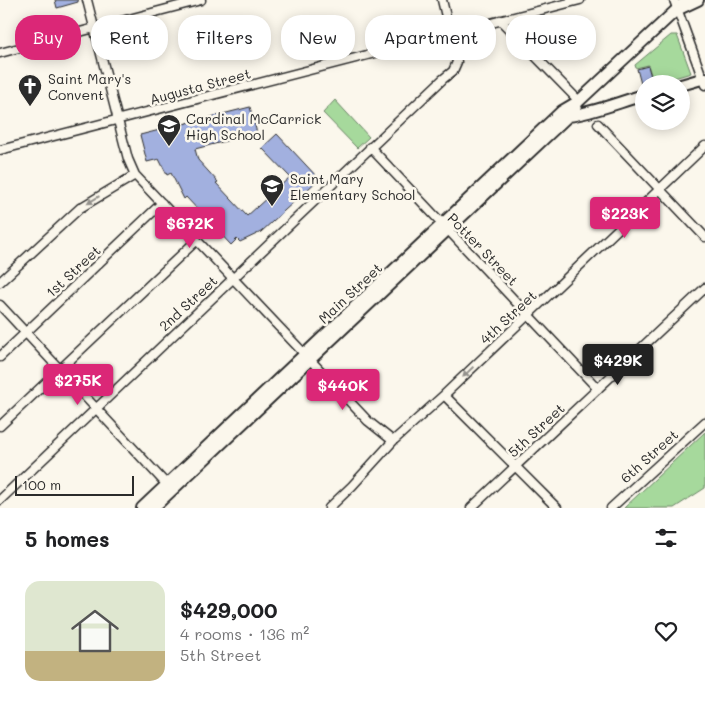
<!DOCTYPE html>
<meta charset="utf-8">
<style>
:root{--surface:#fff;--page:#f2f2f2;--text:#202124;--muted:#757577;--line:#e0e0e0;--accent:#db2777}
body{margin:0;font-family:Mali,sans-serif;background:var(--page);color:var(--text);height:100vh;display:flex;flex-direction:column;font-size:19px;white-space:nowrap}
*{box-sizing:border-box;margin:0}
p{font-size:16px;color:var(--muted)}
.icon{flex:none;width:28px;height:28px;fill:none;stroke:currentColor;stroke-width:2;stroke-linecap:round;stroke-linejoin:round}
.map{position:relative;height:508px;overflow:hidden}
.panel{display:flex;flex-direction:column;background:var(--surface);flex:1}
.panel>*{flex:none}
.top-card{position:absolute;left:15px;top:15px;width:675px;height:45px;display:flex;gap:10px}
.tools{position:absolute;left:635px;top:75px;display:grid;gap:10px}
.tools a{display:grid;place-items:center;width:55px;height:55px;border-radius:50%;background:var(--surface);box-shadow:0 2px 12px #0003;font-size:25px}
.scale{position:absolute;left:15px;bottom:12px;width:119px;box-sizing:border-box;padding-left:5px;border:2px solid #2b2b2b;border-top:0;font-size:14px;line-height:18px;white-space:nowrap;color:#2b2b2b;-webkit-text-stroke:4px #fbf7ec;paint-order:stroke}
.price{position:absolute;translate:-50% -42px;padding:0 11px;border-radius:5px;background:var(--accent);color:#fff;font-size:16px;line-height:32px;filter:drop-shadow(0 1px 2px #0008)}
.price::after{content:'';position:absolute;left:50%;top:30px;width:15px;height:11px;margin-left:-8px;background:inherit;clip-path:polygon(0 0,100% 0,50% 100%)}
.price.current{background:#222;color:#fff}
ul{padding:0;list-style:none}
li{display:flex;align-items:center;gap:15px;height:125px;padding:0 25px}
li+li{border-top:1px solid var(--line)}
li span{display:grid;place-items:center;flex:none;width:140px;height:100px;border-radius:15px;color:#555}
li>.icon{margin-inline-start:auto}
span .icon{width:60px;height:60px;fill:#fffc;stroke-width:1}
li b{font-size:21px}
h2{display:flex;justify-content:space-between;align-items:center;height:60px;padding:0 25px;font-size:21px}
.tag{padding:0 18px;border-radius:20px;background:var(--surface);box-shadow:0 2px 12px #0003;font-size:18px;line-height:45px}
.tag.current{background:var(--accent);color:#fff}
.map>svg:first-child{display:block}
.green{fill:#a6d99c;stroke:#688264}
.building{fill:#a2b0df;stroke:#2b2b2b}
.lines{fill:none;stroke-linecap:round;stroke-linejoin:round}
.minor-casing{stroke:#2b2b2b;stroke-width:11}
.major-casing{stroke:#2b2b2b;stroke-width:14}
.minor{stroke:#fbf7ec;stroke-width:8}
.major{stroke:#fbf7ec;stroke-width:10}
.oneway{fill:#93918c}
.labels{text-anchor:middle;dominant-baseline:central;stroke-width:5;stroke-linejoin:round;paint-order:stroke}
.poi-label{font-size:14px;fill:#2b2b2b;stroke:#fbf7ec;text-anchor:start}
.street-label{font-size:14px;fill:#2b2b2b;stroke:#fbf7ec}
</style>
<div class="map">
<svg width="705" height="508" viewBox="0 0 705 508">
<rect width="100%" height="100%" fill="#fbf7ec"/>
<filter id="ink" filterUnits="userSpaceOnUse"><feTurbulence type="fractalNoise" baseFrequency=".02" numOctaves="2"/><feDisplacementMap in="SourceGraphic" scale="10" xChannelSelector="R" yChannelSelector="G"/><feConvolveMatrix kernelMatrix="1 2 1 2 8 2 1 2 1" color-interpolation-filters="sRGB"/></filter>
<g filter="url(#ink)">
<path class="green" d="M671 35H677L691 73 654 84 648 65 636 68 635 65Z
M335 100 369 137 357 148 323 113Z
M705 432V488L674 508H624Z"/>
<path class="building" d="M55 0H78V2L57 8Z
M648 66 653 84H641L637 69Z
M250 107 257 133 195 149 198 160 218 182 216 183 247 216 290 177 262 148 277 134 319 179 261 232 240 242 237 239 231 245 186 197 184 199 171 173 167 175 159 159 147 162 140 135Z"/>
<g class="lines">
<g class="minor-casing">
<path id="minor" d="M87 0 128 159 135 175 368 421 393 441
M674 0 705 85
M500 20 579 101
M0 53 201 0
M598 124 705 237
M370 147 598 389
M0 150 580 0
M0 282 80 208 135 175
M0 305 169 487
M0 357 162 203
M444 395 557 508
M0 426 197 240
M0 500 443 79 453 71 457 62 442 0
M329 508 352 486 393 441 444 395 705 146
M471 508 705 288
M611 508 705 422"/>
</g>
<g class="major-casing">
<path id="major" d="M681 8 698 0
M681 85 705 78
M568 116C593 113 619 102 644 95
M142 508 562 111 579 101 687 0
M153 508 568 116 577 104"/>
</g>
<use href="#minor" class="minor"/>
<use href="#major" class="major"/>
</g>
<defs><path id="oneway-solid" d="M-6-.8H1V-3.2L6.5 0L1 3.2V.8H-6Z" transform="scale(1.25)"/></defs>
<g class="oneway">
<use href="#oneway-solid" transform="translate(93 200) rotate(149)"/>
<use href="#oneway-solid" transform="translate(468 372) rotate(136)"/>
</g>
</g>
<defs>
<g id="church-pin" transform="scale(1.25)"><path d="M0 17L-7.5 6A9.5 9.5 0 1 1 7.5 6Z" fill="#2b2b2b" stroke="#fbf7ec"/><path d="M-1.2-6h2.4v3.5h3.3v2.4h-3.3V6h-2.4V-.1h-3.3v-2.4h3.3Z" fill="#fff"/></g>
<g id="school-pin" transform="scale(1.25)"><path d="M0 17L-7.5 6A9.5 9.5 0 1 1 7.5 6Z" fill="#2b2b2b" stroke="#fbf7ec"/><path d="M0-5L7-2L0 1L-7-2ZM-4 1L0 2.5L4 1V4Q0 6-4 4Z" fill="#fff"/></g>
</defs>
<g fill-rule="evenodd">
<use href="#church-pin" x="30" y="86"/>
<use href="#school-pin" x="169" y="126"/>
<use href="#school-pin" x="272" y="186"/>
</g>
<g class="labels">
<g class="poi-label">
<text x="48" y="78">Saint Mary's<tspan x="48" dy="16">Convent</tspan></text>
<text x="186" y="118">Cardinal McCarrick<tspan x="186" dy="16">High School</tspan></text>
<text x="290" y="178">Saint Mary<tspan x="290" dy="16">Elementary School</tspan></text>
</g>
<g class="street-label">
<text transform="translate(200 86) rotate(-15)">Augusta Street</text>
<text transform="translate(483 249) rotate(46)">Potter Street</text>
<text transform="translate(73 271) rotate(-43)">1st Street</text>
<text transform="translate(350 293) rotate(-43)">Main Street</text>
<text transform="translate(188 303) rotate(-43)">2nd Street</text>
<text transform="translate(508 317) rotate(-43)">4th Street</text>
<text transform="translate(536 430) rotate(-43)">5th Street</text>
<text transform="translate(649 456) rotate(-42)">6th Street</text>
</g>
</g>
</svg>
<div class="tools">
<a><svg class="icon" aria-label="layers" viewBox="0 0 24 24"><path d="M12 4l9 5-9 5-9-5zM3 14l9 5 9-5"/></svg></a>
</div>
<div class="scale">100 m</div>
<b class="price" style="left:625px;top:239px">$223K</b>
<b class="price" style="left:190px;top:249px">$672K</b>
<b class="price current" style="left:618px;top:386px">$429K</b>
<b class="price" style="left:78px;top:406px">$275K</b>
<b class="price" style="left:343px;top:411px">$440K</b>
<div class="top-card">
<a class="tag current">Buy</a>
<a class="tag">Rent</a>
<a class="tag">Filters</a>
<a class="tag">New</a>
<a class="tag">Apartment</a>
<a class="tag">House</a>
</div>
</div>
<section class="panel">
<h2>5 homes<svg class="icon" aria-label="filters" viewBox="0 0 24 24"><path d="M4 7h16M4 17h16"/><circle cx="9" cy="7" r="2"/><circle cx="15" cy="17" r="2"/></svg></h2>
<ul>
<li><span style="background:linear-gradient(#dfe7d0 70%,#c2b280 0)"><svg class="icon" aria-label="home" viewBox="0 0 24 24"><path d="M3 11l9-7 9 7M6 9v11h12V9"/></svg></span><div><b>$429,000</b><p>4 rooms · 136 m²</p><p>5th Street</p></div><svg class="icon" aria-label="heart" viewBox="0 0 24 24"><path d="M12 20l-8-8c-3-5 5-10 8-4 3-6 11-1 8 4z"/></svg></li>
</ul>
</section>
